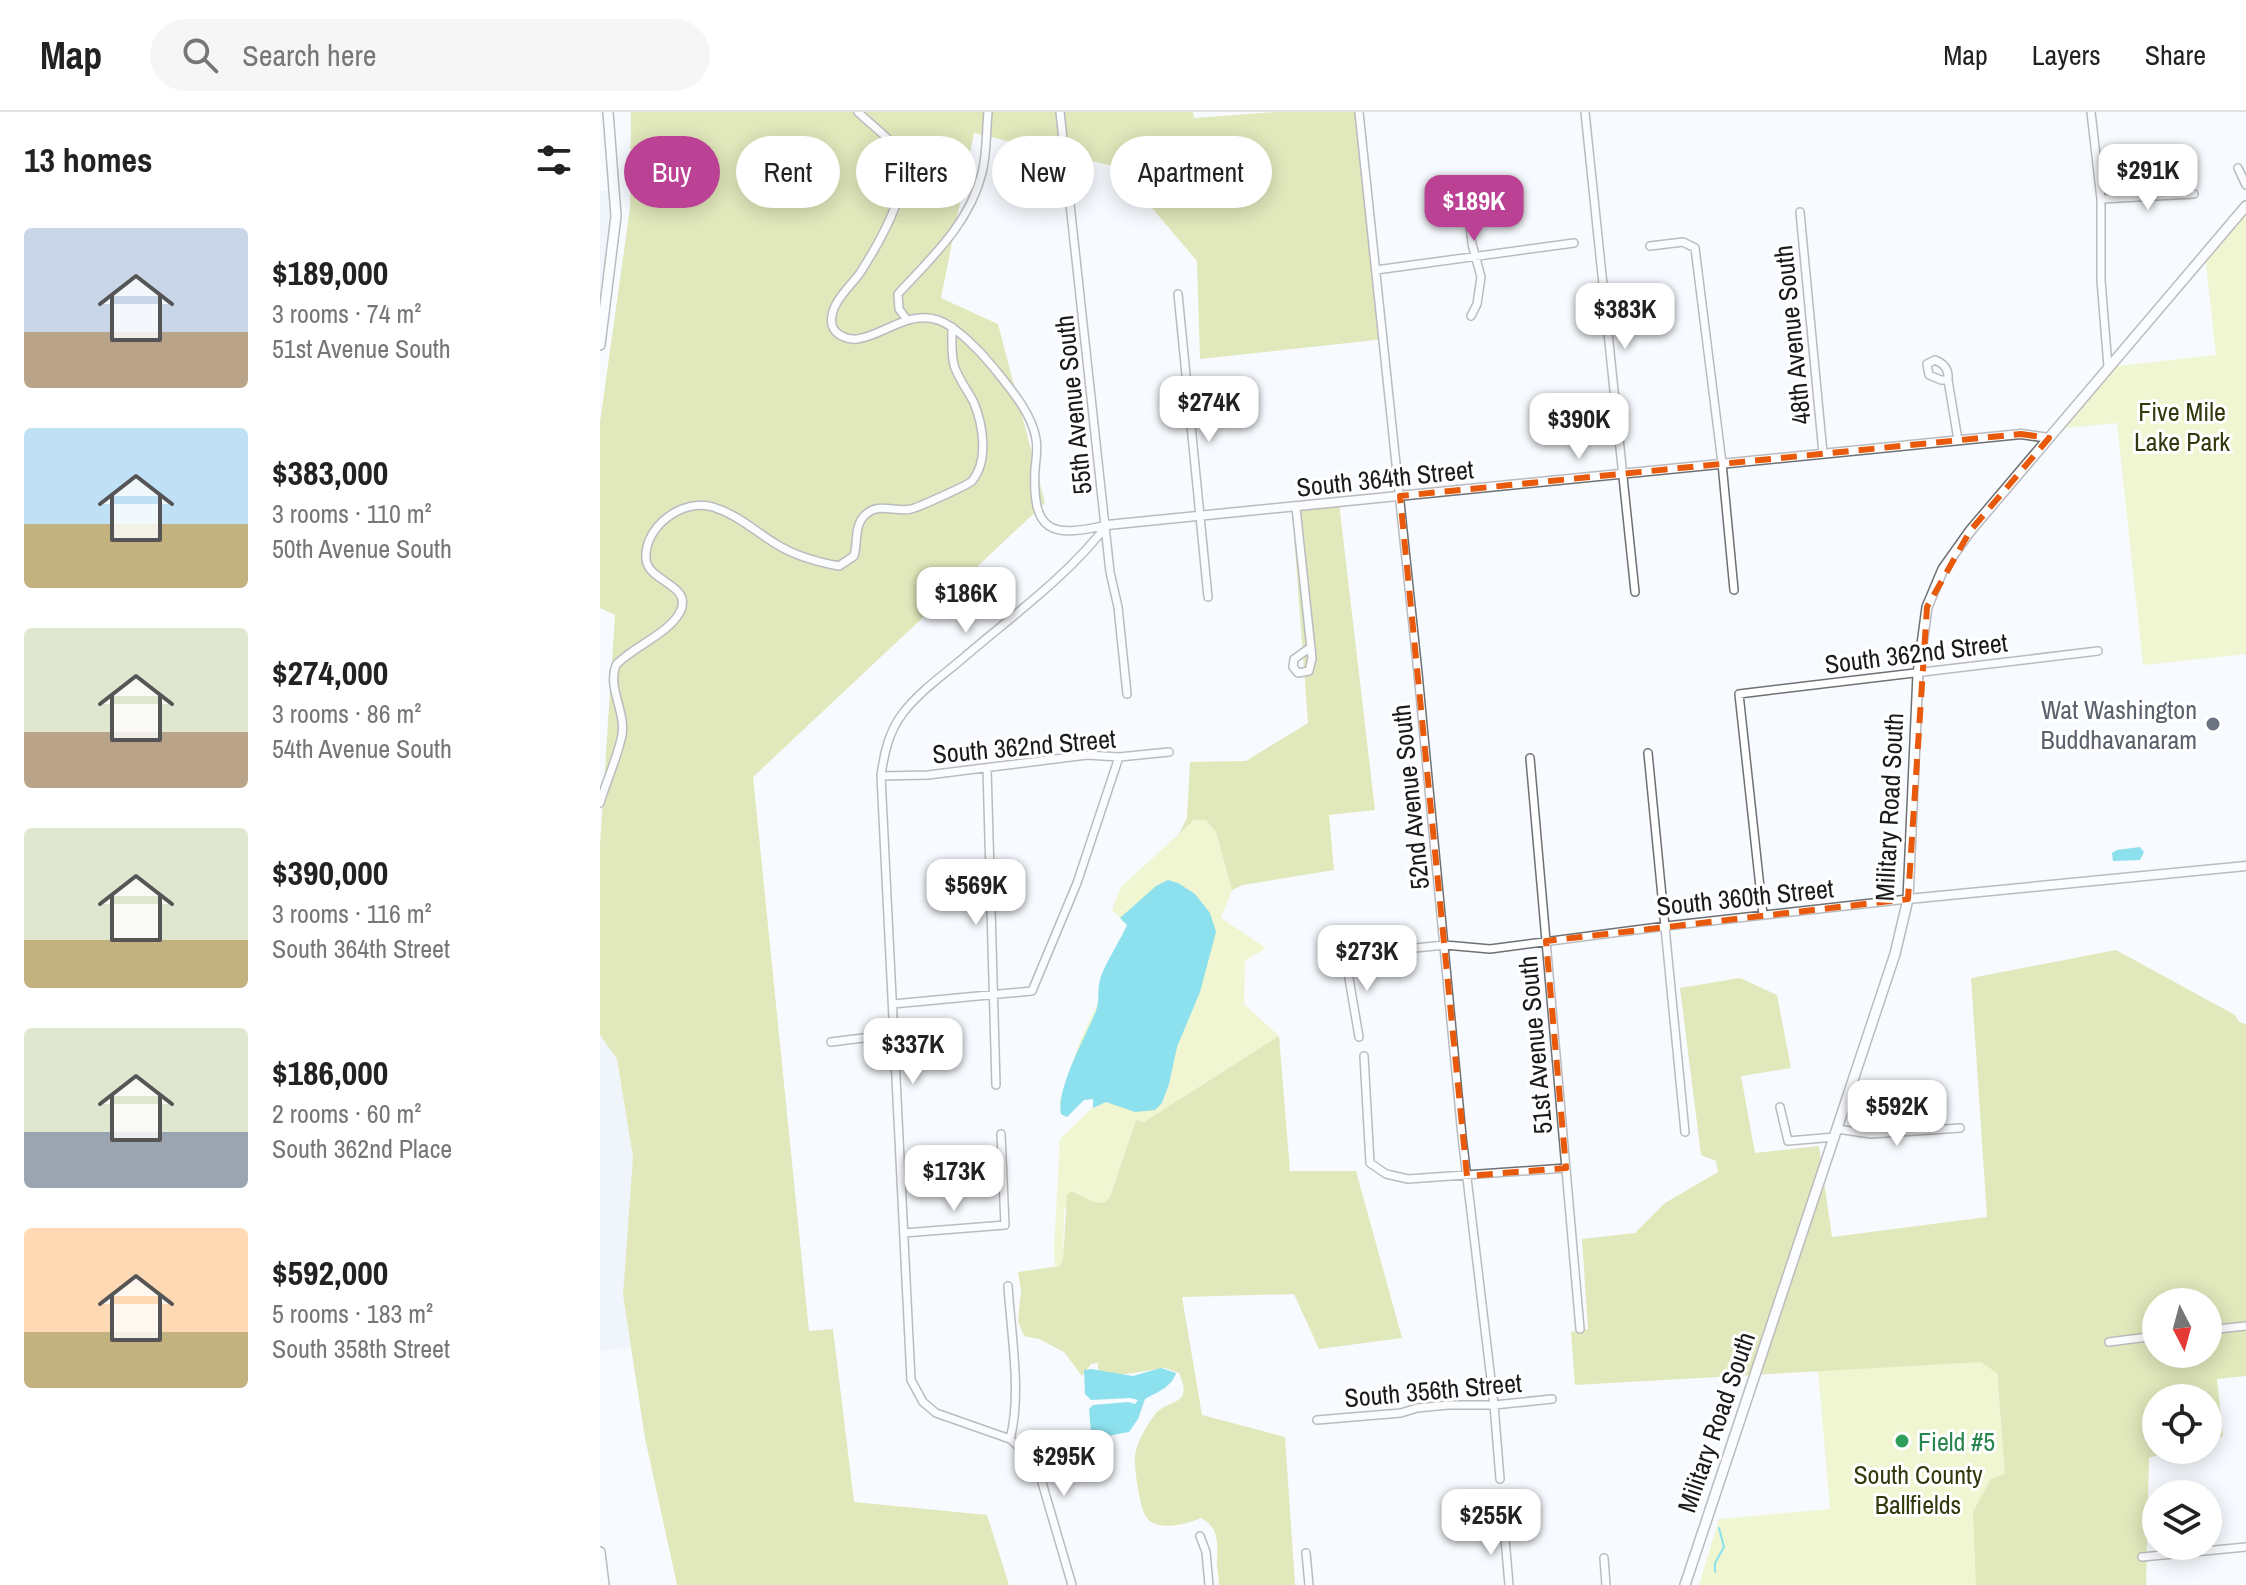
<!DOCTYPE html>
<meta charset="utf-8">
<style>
:root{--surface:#fff;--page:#f6f6f6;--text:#222;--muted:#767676;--line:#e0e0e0;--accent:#bb4194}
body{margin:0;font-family:"Archivo Narrow",sans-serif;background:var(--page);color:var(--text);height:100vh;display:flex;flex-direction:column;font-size:30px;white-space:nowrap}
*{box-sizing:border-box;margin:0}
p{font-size:26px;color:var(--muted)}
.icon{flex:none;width:44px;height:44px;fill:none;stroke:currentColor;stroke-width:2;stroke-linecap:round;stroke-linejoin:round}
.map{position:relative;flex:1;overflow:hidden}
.details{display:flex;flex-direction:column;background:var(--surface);width:600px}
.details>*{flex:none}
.banner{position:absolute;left:24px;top:24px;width:760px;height:72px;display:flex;gap:16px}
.needle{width:52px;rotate:174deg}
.controls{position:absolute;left:1542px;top:1176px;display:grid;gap:16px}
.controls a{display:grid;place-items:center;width:80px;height:80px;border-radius:50%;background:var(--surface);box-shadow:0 4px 20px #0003;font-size:40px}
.price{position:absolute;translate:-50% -68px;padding:0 18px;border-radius:16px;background:#fff;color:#222;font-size:26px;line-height:52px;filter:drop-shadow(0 2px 4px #0008)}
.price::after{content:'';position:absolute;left:50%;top:48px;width:24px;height:18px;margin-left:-12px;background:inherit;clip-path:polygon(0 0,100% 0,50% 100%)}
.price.current{background:var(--accent);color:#fff}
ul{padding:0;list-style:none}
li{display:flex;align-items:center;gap:24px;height:200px;padding:0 24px}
li span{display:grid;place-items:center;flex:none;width:224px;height:160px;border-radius:8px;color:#555}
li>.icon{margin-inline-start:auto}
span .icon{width:96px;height:96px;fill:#fffc;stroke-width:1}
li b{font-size:34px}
h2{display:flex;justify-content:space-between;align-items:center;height:96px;padding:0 24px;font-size:34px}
.chip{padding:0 28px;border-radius:36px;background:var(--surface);box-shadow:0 4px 20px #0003;font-size:28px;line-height:72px}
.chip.current{background:var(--accent);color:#fff}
header{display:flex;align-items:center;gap:48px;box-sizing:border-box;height:112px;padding:0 40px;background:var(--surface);border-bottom:2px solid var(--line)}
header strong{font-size:38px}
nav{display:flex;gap:44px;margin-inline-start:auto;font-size:28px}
.search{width:560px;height:72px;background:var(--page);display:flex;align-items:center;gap:20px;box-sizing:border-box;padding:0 28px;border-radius:44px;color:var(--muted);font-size:30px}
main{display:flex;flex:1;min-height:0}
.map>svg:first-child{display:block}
.built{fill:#e7eef8}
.green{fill:#e6f19d}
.forest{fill:#c6d26c;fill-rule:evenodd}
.water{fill:#0dc0d9}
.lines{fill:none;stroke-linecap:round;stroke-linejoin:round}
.stream{stroke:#0dc0d9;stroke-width:2}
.minor-casing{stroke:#6e7073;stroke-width:10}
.tertiary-casing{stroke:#6e7073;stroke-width:11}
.secondary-casing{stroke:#6e7073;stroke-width:12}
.minor{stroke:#fff;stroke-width:7}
.tertiary{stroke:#fff;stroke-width:8}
.secondary{stroke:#fff;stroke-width:9}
.marked{fill:none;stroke:#e8590c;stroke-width:6;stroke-dasharray:16 10;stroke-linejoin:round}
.worship-dot{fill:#6b7280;stroke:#fff;stroke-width:3}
.leisure-dot{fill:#2e9e5b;stroke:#fff;stroke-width:3}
.labels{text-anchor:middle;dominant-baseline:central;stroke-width:6;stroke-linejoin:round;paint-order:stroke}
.street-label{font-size:26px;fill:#1a1b1c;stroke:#fff}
.park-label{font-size:26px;fill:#34380c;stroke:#fff}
.worship-label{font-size:26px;fill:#5b616d;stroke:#fff;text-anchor:end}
.leisure-label{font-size:26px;fill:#27864d;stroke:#fff;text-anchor:start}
</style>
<header>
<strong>Map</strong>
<div class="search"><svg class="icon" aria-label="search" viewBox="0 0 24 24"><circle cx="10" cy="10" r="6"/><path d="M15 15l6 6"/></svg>Search here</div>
<nav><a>Map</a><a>Layers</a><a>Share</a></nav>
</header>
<main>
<section class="details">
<h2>13 homes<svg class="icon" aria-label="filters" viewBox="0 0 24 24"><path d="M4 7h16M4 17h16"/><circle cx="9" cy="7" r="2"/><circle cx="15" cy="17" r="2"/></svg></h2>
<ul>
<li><span style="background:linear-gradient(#c9d6e8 65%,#b9a48a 0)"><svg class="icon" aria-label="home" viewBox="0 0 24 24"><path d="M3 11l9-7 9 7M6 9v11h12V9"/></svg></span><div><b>$189,000</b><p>3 rooms · 74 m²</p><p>51st Avenue South</p></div></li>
<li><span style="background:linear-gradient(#bfe0f5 60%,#c2b280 0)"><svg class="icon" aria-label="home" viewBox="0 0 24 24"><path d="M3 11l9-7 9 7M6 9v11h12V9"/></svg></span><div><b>$383,000</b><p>3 rooms · 110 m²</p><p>50th Avenue South</p></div></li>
<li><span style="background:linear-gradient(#dfe7d0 65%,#b9a48a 0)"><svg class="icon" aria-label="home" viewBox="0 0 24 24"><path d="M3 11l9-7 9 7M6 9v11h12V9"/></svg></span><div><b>$274,000</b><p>3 rooms · 86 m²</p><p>54th Avenue South</p></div></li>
<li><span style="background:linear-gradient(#dfe7d0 70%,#c2b280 0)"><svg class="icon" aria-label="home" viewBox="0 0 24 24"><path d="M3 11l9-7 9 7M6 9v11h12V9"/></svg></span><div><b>$390,000</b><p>3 rooms · 116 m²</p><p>South 364th Street</p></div></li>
<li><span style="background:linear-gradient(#dfe7d0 65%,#9aa5b1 0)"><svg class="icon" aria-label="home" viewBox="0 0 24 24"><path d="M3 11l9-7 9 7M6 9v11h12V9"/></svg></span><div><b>$186,000</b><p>2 rooms · 60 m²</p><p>South 362nd Place</p></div></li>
<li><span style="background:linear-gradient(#ffd9b3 65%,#c2b280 0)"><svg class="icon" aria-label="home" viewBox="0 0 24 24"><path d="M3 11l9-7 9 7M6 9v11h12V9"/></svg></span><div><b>$592,000</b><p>5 rooms · 183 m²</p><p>South 358th Street</p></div></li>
</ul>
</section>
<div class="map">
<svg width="1646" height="1473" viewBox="0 0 1646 1473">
<rect width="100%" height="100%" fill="#f7fafe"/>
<path class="built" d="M0 79H10L11 102 0 181Z
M0 923 17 947 33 1045 23 1183 31 1235 0 1239Z"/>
<path class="green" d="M1646 94V542L1543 553 1517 311 1457 317 1508 255 1616 243 1605 142Z
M594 708H606L616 720 632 778 621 806 666 836 645 849 644 892 679 924 544 1010 536 1008 510 1085 505 1091 495 1090 472 1079 464 1100 463 1148 460 1154 455 1155 454 1137 460 1027 493 995V987L486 986 467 1005 461 1002 459 991 462 981 480 929 500 887V868L527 813 512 798 521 775Z
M1395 1243 1415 1473H1099L1119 1407 1230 1397 1218 1258Z"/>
<path class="forest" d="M31 0H593L594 6 677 0H759L784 227 600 247 597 149 517 55 374 21 341 186 398 212 445 391 153 665 209 1219 233 1217 254 1390 387 1403 409 1473H77L45 1326 23 1183 33 1045 17 947 0 923V733L15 503 0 496V310L30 96Z
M739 391 775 698 729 703 734 758 643 773 632 778 616 720 606 708H594L579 722 587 706 590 650 646 649 708 611 692 396Z
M1516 838 1635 903 1639 910 1646 912V1264L1617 1267 1623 1324 1608 1328V1286H1556V1338H1574L1549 1346 1546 1473H1376L1373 1400 1391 1367 1405 1362 1397 1261 1381 1250 975 1273 971 1220 988 1217 982 1127 1035 1121 1065 1091 1118 1060 1116 1049 1101 1043 1080 876 1140 866 1177 883 1191 956 1141 964 1155 1041 1219 1034 1232 1125 1387 1105 1371 866ZM1556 1190H1608V1242H1556Z
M679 924 690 1059H756L802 1226 719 1237 694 1182 582 1185 602 1303 685 1325 695 1473H619C619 1464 616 1455 617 1446 618 1429 618 1415 601 1406 587 1412 558 1420 547 1406 540 1398 534 1356 535 1345 536 1331 548 1311 557 1300 572 1287 593 1293 579 1261L565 1256 520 1263 498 1258V1251L491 1252 482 1264 464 1240 439 1227 424 1224 418 1209 421 1178 418 1160 460 1154 463 1148 467 1083 471 1079 495 1090 504 1091 510 1085 536 1008 544 1010Z"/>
<path class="water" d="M1540 735 1544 740 1540 748 1513 749 1512 741 1517 738Z
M568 768 578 771 595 782 610 801 616 820 600 880 577 935 569 972 562 991 555 998 535 1000 506 990 493 996V987L484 988 467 1005 461 1002C456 976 486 924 496 899 500 888 497 879 500 868 503 855 521 827 527 813L520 806 556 774Z
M561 1256 576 1261C572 1275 557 1280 545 1287L538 1307 529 1320 496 1326 491 1321 489 1297 493 1293 528 1290 535 1292 538 1288 530 1286 491 1288 485 1282 484 1258 491 1257 533 1264Z"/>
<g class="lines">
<path class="stream" d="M1115 1460V1451L1124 1435 1119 1416"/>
<g class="minor-casing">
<path id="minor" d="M258 0C270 12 292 27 300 43 314 73 276 136 260 161 250 175 228 193 232 213 235 223 247 228 257 227 282 224 308 198 338 208 356 214 381 240 393 255 409 275 432 301 436 327 438 337 436 347 435 357 432 421 451 426 507 413
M460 0 510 460 518 495 527 582
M759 0 818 561 862 1024 894 1293 900 1367
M985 0 1035 480
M1491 0 1501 87V168L1508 255
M1638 56 1646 73
M1501 87 1594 82
M868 93 872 132 881 165 877 192 871 204
M1200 100 1223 341
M1050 134 1083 130 1095 136 1122 351 1134 478
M776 158 974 131
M578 182 608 485
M307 208 299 197 298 182C332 145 369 112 382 61 387 41 386 21 388 0
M1348 268C1349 258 1345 252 1335 248L1327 252 1329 263 1341 268H1348L1358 328
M696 396 712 546 709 559 698 561 693 555 694 547 711 535
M1048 641 1085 1020
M930 646 980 1217
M387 656 396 973
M281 664 328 663 487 643 519 645 569 640
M0 691C6 670 18 644 22 623 26 599 7 576 16 553 32 535 71 521 81 498 91 472 48 470 46 447 44 414 83 386 113 395 138 403 155 419 176 432 195 444 217 450 239 454L254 444C258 430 254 415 264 404 278 389 295 401 311 397 317 396 370 372 372 369 389 349 383 313 374 291 368 278 358 267 354 253 351 241 352 228 352 215
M1163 803 1139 582 1498 539
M293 892 432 879 477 771 519 645
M759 925 745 843 845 833 890 837 1066 814 1308 787
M231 930 295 922
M764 944 770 1051 786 1062 808 1067 966 1056
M1180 995 1188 1029 1235 1025
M1237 1017 1271 1022 1360 1016
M304 1121 405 1113 401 1022
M408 1174C411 1222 422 1282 410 1327
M1608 1218 1646 1214
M1509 1230 1556 1224
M717 1308 801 1301 817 1296 848 1293H894L952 1287
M904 1415 909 1473
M600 1424 606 1440 609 1473
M706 1441 709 1473
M1542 1445 1646 1435
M1004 1446 1006 1473
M472 1473 436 1350 410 1327 336 1301 323 1290 311 1268 281 664C284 641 289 619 303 601 319 580 342 564 362 547 412 504 467 465 507 413"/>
</g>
<g class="tertiary-casing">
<path id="tertiary" d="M507 413 1421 322 1449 326
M1308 787 1646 754"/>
</g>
<g class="secondary-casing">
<path id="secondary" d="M0 233 16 104 8 0
M0 1440 4 1473
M1085 1473 1295 842 1308 787 1318 562 1327 495 1343 457 1370 419 1646 94"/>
</g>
<use href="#minor" class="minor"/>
<use href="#tertiary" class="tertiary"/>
<use href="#secondary" class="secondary"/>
</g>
<path d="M0 0H1646V1473H0ZM1421 322 1449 326 1370 419 1327 495 1308 787 946 829 966 1056 867 1064 800 384Z" fill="#f7fafe" fill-opacity=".55" fill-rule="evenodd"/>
<path class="marked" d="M1421 322 1449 326 1370 419 1327 495 1308 787 946 829 966 1056 867 1064 800 384Z"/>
<circle class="worship-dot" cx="1613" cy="612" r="8"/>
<circle class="leisure-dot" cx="1302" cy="1329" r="8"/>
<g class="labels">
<g class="street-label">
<text transform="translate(1192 223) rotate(-96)">48th Avenue South</text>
<text transform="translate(473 293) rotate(-96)">55th Avenue South</text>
<text transform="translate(785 366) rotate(-6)">South 364th Street</text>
<text transform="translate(1316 541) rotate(-7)">South 362nd Street</text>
<text transform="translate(424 634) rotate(-5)">South 362nd Street</text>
<text transform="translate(810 685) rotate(-96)">52nd Avenue South</text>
<text transform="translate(1289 695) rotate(-87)">Military Road South</text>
<text transform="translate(1145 785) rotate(-6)">South 360th Street</text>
<text transform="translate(935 933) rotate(-95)">51st Avenue South</text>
<text transform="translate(833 1278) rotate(-5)">South 356th Street</text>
<text transform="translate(1116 1310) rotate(-71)">Military Road South</text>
</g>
<g class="park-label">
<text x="1582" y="299">Five Mile<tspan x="1582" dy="30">Lake Park</tspan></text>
<text x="1318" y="1362">South County<tspan x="1318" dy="30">Ballfields</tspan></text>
</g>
<g class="worship-label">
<text x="1597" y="597">Wat Washington<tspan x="1597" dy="30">Buddhavanaram</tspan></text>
</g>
<g class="leisure-label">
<text x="1318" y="1329">Field #5</text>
</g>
</g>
</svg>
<div class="controls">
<a><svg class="needle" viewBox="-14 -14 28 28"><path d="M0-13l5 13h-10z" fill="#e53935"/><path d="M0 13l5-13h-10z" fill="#767676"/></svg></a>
<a><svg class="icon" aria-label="locate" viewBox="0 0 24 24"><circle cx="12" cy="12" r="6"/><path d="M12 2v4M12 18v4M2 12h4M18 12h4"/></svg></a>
<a><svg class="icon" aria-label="layers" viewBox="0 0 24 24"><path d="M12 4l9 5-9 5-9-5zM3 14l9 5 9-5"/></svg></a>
</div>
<b class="price" style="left:1548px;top:100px">$291K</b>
<b class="price current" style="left:874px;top:131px">$189K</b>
<b class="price" style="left:1025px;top:239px">$383K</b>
<b class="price" style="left:609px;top:332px">$274K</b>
<b class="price" style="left:979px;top:349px">$390K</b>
<b class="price" style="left:366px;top:523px">$186K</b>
<b class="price" style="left:376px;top:815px">$569K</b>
<b class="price" style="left:767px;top:881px">$273K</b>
<b class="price" style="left:313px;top:974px">$337K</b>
<b class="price" style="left:1297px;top:1036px">$592K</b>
<b class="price" style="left:354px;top:1101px">$173K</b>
<b class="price" style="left:464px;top:1386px">$295K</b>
<b class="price" style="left:891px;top:1445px">$255K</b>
<div class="banner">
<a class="chip current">Buy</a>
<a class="chip">Rent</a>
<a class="chip">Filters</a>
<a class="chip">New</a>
<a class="chip">Apartment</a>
</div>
</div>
</main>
